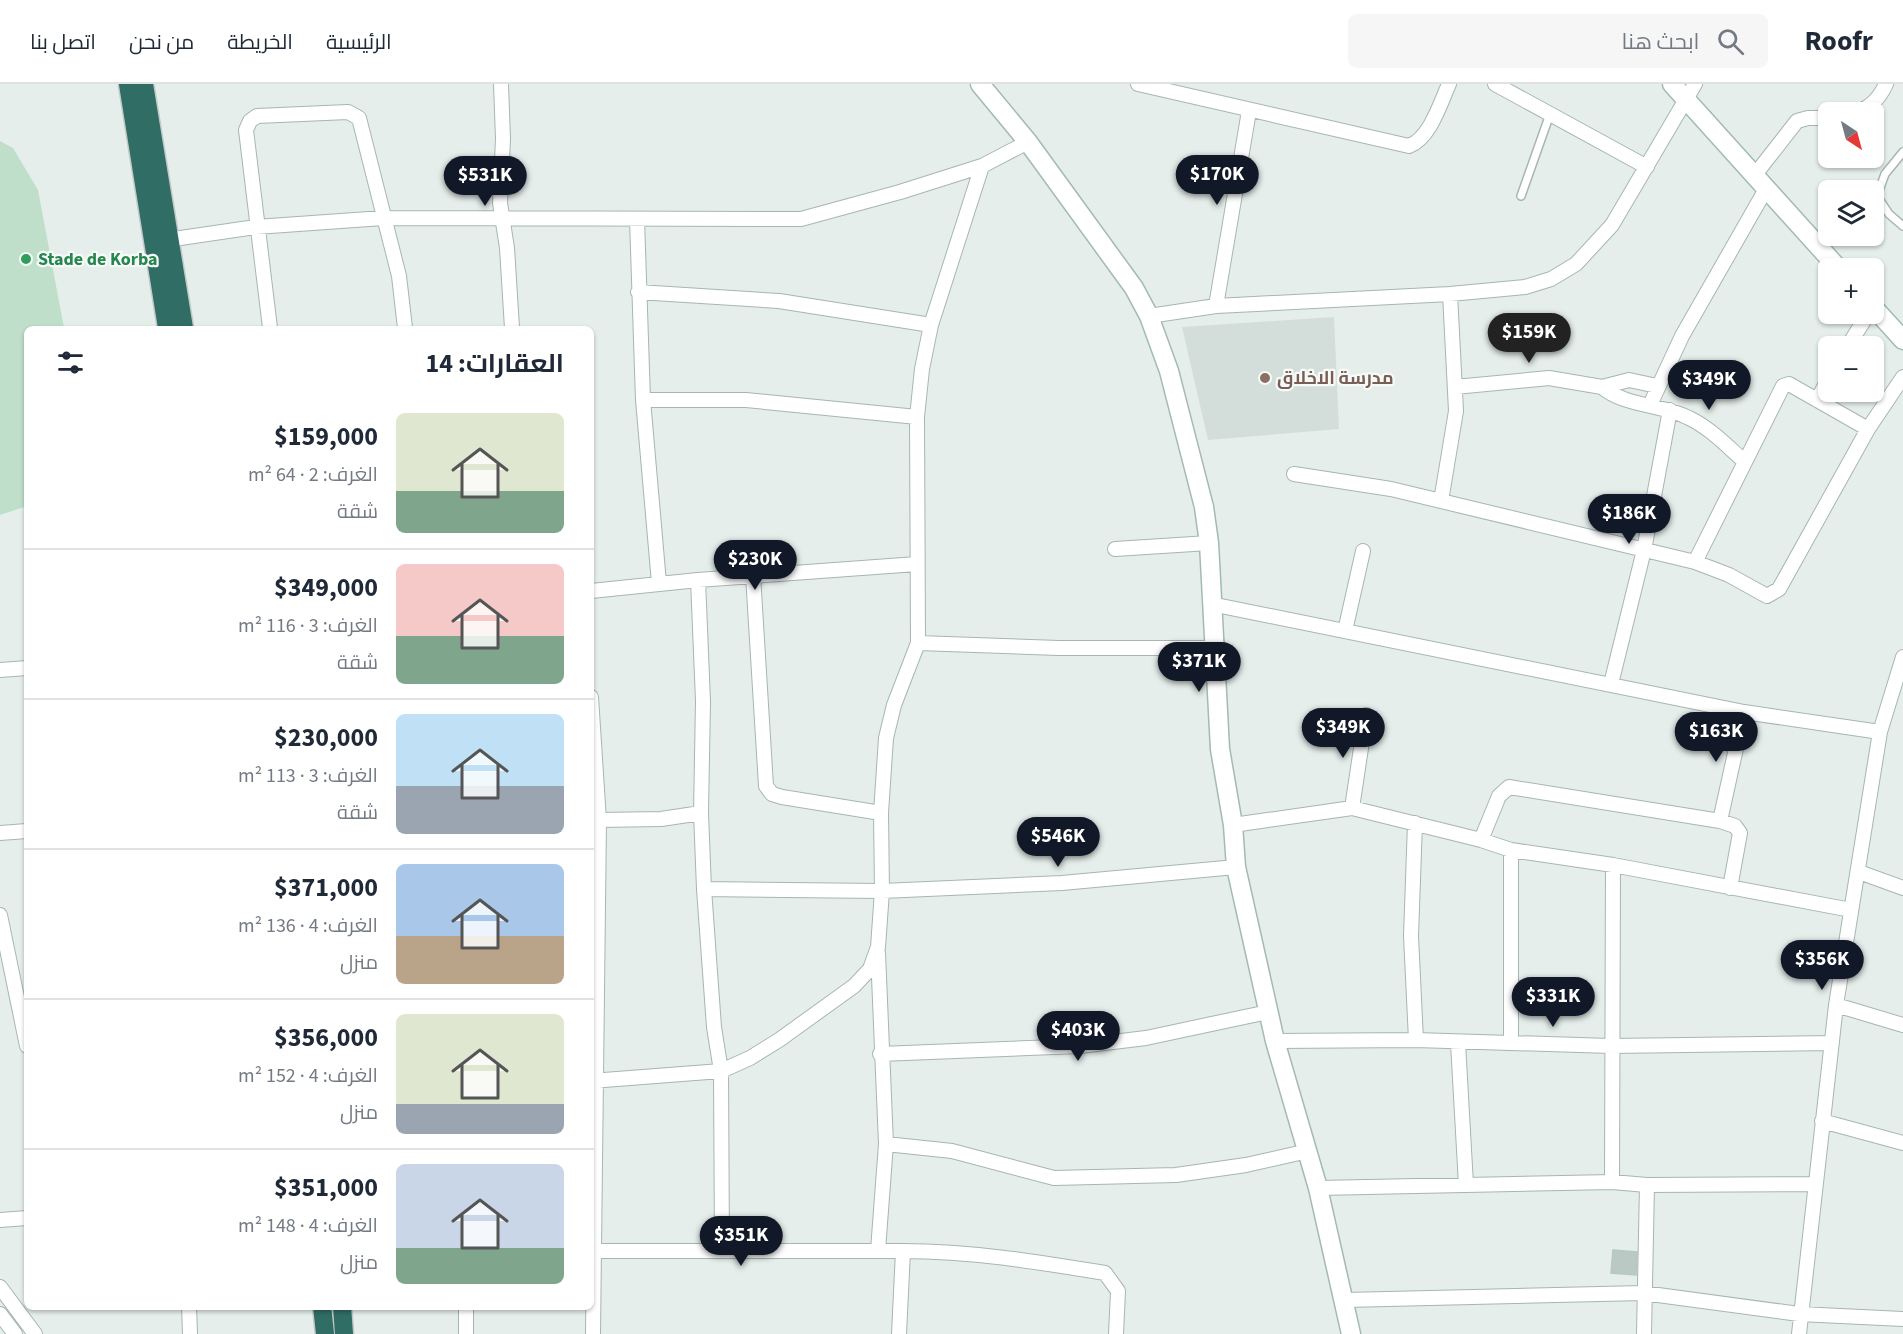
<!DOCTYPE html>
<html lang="ar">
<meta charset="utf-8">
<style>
:root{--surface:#fff;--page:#f6f6f7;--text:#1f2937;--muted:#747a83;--line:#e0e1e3;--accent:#111827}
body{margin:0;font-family:"Source Sans 3",Cairo,sans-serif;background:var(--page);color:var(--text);direction:rtl;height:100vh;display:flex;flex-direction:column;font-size:22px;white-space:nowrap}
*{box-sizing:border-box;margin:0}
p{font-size:20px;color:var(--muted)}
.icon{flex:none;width:33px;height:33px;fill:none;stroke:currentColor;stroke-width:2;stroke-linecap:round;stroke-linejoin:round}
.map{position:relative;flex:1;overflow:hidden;direction:ltr}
.drawer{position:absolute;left:24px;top:242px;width:570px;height:984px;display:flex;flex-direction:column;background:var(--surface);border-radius:9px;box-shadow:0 2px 4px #0004;direction:rtl}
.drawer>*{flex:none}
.needle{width:39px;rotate:144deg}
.tools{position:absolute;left:1818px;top:18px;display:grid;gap:12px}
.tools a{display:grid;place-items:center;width:66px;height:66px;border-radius:9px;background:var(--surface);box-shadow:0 2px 4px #0004;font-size:30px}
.price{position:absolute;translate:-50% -51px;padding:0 14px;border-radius:21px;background:var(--accent);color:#fff;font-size:20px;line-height:39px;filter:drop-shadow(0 2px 3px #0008)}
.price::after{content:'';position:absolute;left:50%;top:36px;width:18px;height:14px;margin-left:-9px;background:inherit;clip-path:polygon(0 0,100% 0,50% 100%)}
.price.active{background:#222;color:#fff}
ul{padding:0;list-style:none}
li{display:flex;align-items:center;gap:18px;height:150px;padding:0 30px}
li+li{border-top:2px solid var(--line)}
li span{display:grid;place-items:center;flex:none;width:168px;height:120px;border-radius:9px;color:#555}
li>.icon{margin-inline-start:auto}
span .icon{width:72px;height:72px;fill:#fffc;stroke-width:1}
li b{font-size:26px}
h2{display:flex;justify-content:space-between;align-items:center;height:72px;padding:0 30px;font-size:26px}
header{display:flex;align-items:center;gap:36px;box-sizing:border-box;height:84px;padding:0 30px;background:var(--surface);border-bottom:2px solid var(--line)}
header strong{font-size:28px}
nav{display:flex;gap:33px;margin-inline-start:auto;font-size:21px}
.search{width:420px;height:54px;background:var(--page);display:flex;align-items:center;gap:15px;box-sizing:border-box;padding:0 21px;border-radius:9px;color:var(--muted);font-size:22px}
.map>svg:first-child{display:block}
.built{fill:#d3deda}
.green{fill:#bfdfca}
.building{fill:#bac9c4;stroke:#b7c8c2;stroke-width:1.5}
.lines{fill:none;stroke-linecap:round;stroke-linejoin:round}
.lane-casing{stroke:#a7b6b3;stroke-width:10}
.street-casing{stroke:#a7b6b3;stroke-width:16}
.secondary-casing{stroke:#a3bab4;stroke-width:21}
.highway-casing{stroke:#c2cac8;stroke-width:21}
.lane{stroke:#fff;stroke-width:7}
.street{stroke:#fff;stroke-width:14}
.secondary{stroke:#fff;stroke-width:18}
.highway{stroke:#306d64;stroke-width:18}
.leisure-dot{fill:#2e9e5b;stroke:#f6faf8;stroke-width:2}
.education-dot{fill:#8d6e63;stroke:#f6faf8;stroke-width:2}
.labels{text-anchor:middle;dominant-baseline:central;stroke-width:4.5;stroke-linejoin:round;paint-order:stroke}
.leisure-label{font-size:18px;font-weight:bold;fill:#27864d;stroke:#f6faf8;text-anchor:start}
.education-label{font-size:18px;font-weight:bold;fill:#785e54;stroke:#f6faf8;text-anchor:start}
</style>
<header>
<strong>Roofr</strong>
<div class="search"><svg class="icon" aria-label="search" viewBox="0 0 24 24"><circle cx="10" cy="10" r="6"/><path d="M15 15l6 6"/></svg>ابحث هنا</div>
<nav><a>الرئيسية</a><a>الخريطة</a><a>من نحن</a><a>اتصل بنا</a></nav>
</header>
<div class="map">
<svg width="1903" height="1250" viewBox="0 0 1903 1250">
<rect width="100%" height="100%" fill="#e5eeeb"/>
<path class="built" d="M1334 233 1339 345 1208 356 1182 243Z"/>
<path class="green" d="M0 57 13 64 38 106 64 244H27V422L0 431Z"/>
<path class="building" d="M1613 1166 1637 1168 1636 1191 1611 1189Z"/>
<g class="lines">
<g class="lane-casing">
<path id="lane" d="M1903 68 1885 90 1877 112 1889 130 1903 142
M1521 112 1550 30"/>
</g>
<g class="street-casing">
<path id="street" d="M501 0 503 55 500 119 507 164 512 244
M1138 0 1409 62C1430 54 1440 20 1449 0
M1495 0 1647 83
M1855 28C1870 25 1880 13 1886 0
M1754 92 1797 37 1808 34H1828
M637 135 643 316 659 499
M160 157 256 143 383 134 801 135 900 108 982 82 1028 58
M638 208 779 217 931 241
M1216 222 1249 27
M1149 232 1216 222 1450 210 1525 203 1551 195 1576 180 1612 141 1695 0
M270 244 246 46 250 37 257 32 348 28 359 34 399 192 405 244
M1848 262 1868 230
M1455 303 1549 294 1602 303 1629 296 1657 302
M1602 303C1626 323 1662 320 1689 334 1710 344 1727 362 1744 377
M643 316H746L917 333
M1817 316 1828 296
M1650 321 1682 252 1766 105
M1294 390 1391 405 1695 478 1729 491 1767 512 1779 505 1868 345 1903 293
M1441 417 1456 327 1450 210
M1115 465 1209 459
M1695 478 1783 302 1789 300 1868 345
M753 491 766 702 772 710 782 713 881 729
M698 496 703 617 701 729 704 805 714 943 721 987 722 1167
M591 507 698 496 917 480
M1211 520 1744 628 1880 648
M1345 547 1363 467
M918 559 1059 564H1215
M0 586 27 584
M1611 600 1644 466 1670 326
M591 613 599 736 593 1250
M1352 724 1366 631
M599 736 661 735 701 729
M1720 737 1744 628
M1415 739 1411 852 1416 956
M1233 741 1352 724 1481 756 1511 766 1613 781 1851 826
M0 749 27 747
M1481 756 1499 712 1509 703 1720 737 1735 742 1740 749 1730 804
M1511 766V958
M1859 788 1903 804
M704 805 882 807 1062 799 1236 783
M0 831 27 962
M878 869 886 1060 878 1166
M1836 921 1903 941
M1275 957 1416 956 1611 962 1832 959
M1458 959 1466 1101
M880 970 1080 962 1146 954 1268 928
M591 997 721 987 750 974 779 956 854 902 870 885 878 863 882 807 881 729 886 654 894 621 918 559 917 333 922 285 931 241 982 82
M1822 1037 1903 1059
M886 1060 952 1067 1054 1094 1176 1091 1246 1081 1308 1067
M1612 1098 1613 781
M1318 1104 1612 1098 1647 1101 1814 1100
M0 1136 27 1134
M595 1167H903L899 1250
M903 1167C971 1167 1038 1178 1105 1189L1118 1207 1116 1250
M0 1203 35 1250
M1345 1216 1643 1209 1799 1230 1903 1235
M189 1222 190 1250
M466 1222V1250
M0 1230 15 1250
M1644 1250 1647 1101
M1799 1250 1836 921 1880 648 1903 573"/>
</g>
<g class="secondary-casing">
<path id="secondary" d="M980 0 1028 58 1134 204 1149 232 1169 287 1204 423 1209 459 1220 665 1233 741 1236 783 1275 957 1318 1104 1351 1250
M1672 0 1838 184
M1874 224 1903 256"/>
</g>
<g class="highway-casing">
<path id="highway" d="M128 0 167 244
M144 0 184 244
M322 1222 325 1250
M342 1222 344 1250"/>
</g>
<use href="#lane" class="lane"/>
<use href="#street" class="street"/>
<use href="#secondary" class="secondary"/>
<use href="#highway" class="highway"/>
</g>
<circle class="leisure-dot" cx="26" cy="175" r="6"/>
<circle class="education-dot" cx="1265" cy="294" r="6"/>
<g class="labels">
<g class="leisure-label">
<text x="38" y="175">Stade de Korba</text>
</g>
<g class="education-label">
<text x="1277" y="294">مدرسة الاخلاق</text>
</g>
</g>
</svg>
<div class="tools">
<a><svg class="needle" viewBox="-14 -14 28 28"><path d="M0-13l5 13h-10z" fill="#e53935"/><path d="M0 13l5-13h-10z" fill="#747a83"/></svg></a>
<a><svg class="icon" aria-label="layers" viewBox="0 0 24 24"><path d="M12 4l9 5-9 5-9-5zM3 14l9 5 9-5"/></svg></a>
<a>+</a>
<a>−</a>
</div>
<b class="price" style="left:1217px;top:122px">$170K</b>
<b class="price" style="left:485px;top:123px">$531K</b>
<b class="price active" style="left:1529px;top:280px">$159K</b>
<b class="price" style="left:1709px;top:327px">$349K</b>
<b class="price" style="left:1629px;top:461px">$186K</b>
<b class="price" style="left:755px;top:507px">$230K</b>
<b class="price" style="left:1199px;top:609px">$371K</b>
<b class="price" style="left:1343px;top:675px">$349K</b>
<b class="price" style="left:1716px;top:679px">$163K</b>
<b class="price" style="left:1058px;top:784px">$546K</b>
<b class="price" style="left:1822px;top:907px">$356K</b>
<b class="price" style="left:1553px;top:944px">$331K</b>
<b class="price" style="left:1078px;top:978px">$403K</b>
<b class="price" style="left:741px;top:1183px">$351K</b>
<section class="drawer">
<h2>العقارات: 14<svg class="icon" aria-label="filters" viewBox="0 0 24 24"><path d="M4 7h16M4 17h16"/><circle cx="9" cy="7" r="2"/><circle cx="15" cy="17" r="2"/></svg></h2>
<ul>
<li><span style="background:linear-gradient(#dfe7d0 65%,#7fa58c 0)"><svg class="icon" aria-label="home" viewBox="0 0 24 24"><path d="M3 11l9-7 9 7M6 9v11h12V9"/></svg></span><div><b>$159,000</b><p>الغرف: 2 · 64 m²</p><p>شقة</p></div></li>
<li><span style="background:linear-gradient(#f6c9c9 60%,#7fa58c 0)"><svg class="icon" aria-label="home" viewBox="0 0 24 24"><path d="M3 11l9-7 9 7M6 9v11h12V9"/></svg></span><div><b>$349,000</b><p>الغرف: 3 · 116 m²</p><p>شقة</p></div></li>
<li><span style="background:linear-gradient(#bfe0f5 60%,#9aa5b1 0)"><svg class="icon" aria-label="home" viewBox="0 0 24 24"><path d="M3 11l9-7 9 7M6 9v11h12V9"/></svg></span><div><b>$230,000</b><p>الغرف: 3 · 113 m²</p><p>شقة</p></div></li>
<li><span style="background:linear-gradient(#a9c7e8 60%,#b9a48a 0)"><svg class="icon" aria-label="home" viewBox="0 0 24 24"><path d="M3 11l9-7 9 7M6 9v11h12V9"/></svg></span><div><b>$371,000</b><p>الغرف: 4 · 136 m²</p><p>منزل</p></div></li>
<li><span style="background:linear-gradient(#dfe7d0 75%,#9aa5b1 0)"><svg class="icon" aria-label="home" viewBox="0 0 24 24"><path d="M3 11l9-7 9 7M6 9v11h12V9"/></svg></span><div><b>$356,000</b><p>الغرف: 4 · 152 m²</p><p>منزل</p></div></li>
<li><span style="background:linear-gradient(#c9d6e8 70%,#7fa58c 0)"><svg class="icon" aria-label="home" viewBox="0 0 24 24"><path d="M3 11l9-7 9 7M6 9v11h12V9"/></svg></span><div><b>$351,000</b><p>الغرف: 4 · 148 m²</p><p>منزل</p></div></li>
</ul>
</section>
</div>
